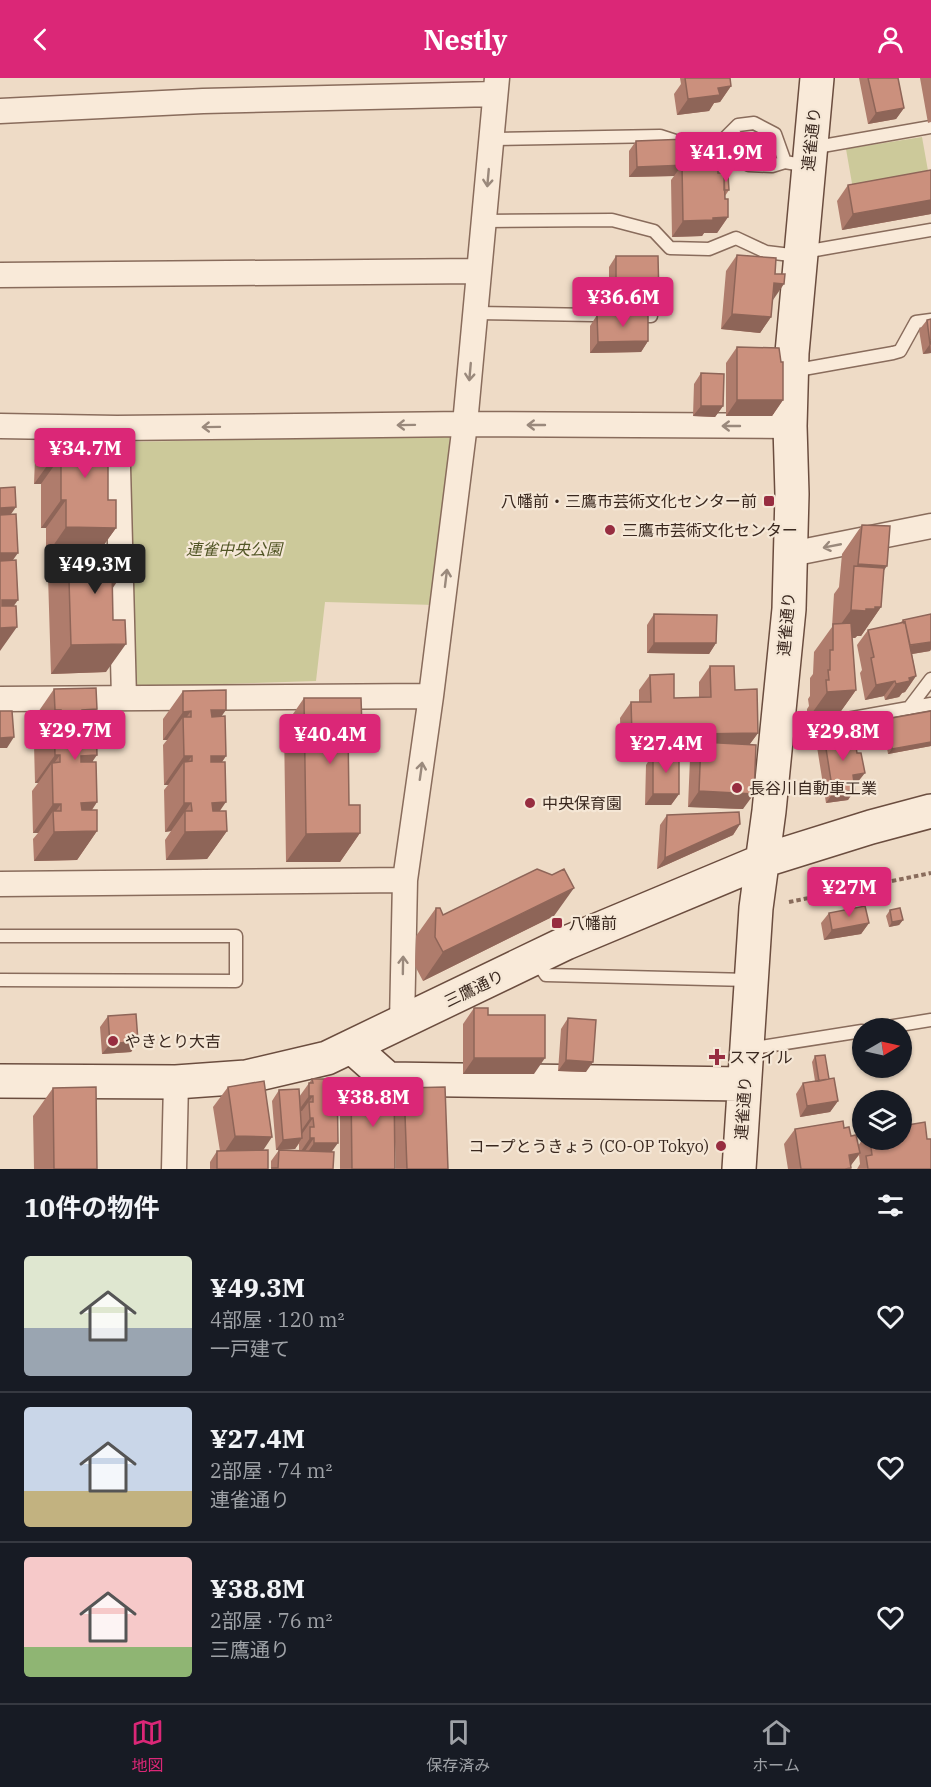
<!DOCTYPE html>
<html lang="ja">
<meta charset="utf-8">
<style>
:root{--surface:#171b24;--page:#20242c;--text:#f1f3f6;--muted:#9ea1a6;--line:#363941;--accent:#db2777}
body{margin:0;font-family:"IBM Plex Serif","Noto Sans JP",serif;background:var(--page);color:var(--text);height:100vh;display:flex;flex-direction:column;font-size:22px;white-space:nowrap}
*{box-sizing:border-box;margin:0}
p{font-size:20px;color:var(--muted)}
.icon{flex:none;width:33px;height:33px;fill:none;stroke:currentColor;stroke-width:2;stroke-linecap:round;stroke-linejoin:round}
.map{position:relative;height:1091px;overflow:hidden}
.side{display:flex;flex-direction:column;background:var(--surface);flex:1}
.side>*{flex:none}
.needle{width:39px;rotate:81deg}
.tools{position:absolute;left:852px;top:940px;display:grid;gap:12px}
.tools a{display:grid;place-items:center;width:60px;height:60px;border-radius:50%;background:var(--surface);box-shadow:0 2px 4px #0004;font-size:30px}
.price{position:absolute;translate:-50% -51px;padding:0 14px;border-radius:6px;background:var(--accent);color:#fff;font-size:20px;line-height:39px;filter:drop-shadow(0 2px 3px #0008)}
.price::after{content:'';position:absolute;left:50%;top:36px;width:18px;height:14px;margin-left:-9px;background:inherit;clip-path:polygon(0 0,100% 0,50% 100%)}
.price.on{background:#222;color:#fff}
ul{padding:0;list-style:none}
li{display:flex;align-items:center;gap:18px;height:150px;padding:0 24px}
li+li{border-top:2px solid var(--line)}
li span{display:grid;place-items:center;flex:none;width:168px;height:120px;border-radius:6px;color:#555}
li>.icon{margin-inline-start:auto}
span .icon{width:72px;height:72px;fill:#fffc;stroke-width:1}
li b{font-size:26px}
h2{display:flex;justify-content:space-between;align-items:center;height:72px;padding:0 24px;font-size:26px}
header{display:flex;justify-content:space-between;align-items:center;height:78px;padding:0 24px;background:var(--accent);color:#fff;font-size:27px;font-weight:700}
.tabs{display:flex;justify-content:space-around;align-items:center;height:84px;border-top:2px solid var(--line);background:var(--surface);font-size:16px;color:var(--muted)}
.tabs a{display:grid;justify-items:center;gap:3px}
.tabs .on{color:var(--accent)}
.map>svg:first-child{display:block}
.green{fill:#ccc99a}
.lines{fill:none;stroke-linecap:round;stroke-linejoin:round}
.lane-casing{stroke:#896c5c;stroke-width:15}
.street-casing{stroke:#896c5c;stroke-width:27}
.secondary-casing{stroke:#6b4d3f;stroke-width:36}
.path{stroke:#896c5c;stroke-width:4;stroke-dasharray:4.5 3;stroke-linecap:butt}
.lane{stroke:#f9ead9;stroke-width:12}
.street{stroke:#f9ead9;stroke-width:24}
.secondary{stroke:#f9ead9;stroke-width:33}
.wall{fill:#af7c6c}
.shaded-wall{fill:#8e6558}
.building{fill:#cb907d;stroke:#8e6558;stroke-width:1.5}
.oneway{stroke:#9a897c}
.poi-dot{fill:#972d40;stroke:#f5e7d6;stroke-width:2}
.labels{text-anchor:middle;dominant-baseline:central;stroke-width:4.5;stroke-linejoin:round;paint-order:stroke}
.street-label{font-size:16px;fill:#3a281f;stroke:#f5e7d6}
.poi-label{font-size:16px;fill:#3a281f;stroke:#f5e7d6;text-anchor:start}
.park-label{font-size:16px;font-style:italic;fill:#525626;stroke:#f5e7d6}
</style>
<header><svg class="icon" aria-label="back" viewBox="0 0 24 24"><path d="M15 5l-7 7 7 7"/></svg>Nestly<svg class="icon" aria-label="person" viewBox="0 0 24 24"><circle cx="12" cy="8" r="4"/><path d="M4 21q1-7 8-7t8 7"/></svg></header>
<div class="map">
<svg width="931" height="1091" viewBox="0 0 931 1091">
<rect width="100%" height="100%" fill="#eedbc6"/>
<path class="green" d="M922 59 930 104 854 117 846 71Z
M450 358 435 527 325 524 316 603 131 609 125 364Z"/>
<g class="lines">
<g class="lane-casing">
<path id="lane" d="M491 61 660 58 700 71 720 65 731 78 749 87 772 88 785 84 808 88
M720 65 738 47 754 45 775 56 785 84
M811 70 931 49
M484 143 612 142 654 153 670 170 709 171 736 160 766 174 799 178
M804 174 931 152
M475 235 651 238
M792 293 893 275 900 273 916 244 931 242
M909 630 931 601
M780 653 931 626
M0 858H236V903L0 902
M535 881 546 897 749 902
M875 951 931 942
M748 971 862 953"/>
</g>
<g class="street-casing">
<path id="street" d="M0 33 203 23 495 16
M0 197 479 193
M0 348 117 350 465 346 790 348
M117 350 124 620
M791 476 931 448
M0 621 431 618
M0 806 405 802
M402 945 405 802 431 618 465 346 497 0
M174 1091 176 1004"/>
</g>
<g class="secondary-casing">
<path id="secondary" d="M352 969 388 1001 744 1006
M0 1003 176 1004 246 999 327 980 566 865 762 783 871 749 931 733
M739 1091 756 830 769 733 789 531 792 416 790 348 792 275 817 0"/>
</g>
<path class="path" d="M789 824 931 795"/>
<use href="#lane" class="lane"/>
<use href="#street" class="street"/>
<use href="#secondary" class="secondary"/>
</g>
<path class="wall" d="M680 0H730L731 8 720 24 714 25 709 33 677 37 674 16 681 6Z
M859 0H898L904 30 896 41 868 46Z
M920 0H931V44L928 45Z
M636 63 687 65 692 79 687 87 718 95 729 112 725 118 728 139 717 155H704L702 158 672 159 671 102 674 98 629 99V73Z
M931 92V136L842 152 837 123 848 107Z
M737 177 771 239 760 255 721 251 726 193Z
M616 178 659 222 651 233H609V189Z
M597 237 648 263 641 274 590 275V248Z
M931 241V275L923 276 919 252 927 242Z
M737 269 783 322 772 338H726V285Z
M701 295 723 328 715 339 693 338 694 306Z
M55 352 101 378 108 422 116 450 102 469 112 511 106 594 51 596 48 498 62 478H46V450H41V406H34L35 380Z
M862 447 884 492 881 529 861 558H857L855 560H852L856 612 836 640 807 642V631L809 628 808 621 810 618V600L813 596 814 574 832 549 834 516 839 509 842 476Z
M654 536 716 565 709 576 647 575V547Z
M931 536V571L930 573 912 576 916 598 905 614 902 615 899 619 885 622 884 618 865 622 860 595 862 592 857 567 868 552 900 545 903 542Z
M710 588 735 612 758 655 749 667 743 731 688 729 690 680 696 671 621 673 620 640 631 624H639V612L650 597 674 620H699V604Z
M54 611 92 638 93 684 97 724 92 732 97 753 77 782 34 783 33 761 38 755H33L32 713 38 705H35L34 666 38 661H35L34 640Z
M183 613 222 638 226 678 222 684 220 733 227 753 207 781 166 782 165 762 171 753 165 754 164 712 168 707H164L163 667 167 662H163V641Z
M304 620 362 649 348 668 349 727 360 755 340 784H286L284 649Z
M931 633V668L888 676 883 646 886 641Z
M824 658 847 663 857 705 854 706 848 722 826 725 817 669Z
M653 676 679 716 671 727H645L646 687Z
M667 737 740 746 733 757 657 791 660 747Z
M436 830 443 837 554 838 423 903 415 888 416 858Z
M890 832 903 842 899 847 889 849 886 838Z
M829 835 869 845 861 856 824 862 821 845Z
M474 930 488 937 534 996H463V946Z
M108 938 138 963 131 974 102 976 100 949Z
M568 940 586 994 558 993 561 951Z
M815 978 829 1001 838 1023 830 1034 800 1039 796 1016 803 1005 815 1003 812 984Z
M312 1001 332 1074 333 1091H271V1083L279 1072 299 1073V1065L303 1060 295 1071 276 1072 272 1023 279 1012 299 1019Z
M228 1009 263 1072 268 1091H210V1084L217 1073H220L213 1029Z
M351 1009 394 1024 404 1010 448 1091H396L395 1064V1091H340V1024Z
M53 1010 97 1091H34L33 1038Z
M844 1050 858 1068 862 1062H902L931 1091H857L860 1086 859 1077 850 1088V1091H788L784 1066 795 1051Z"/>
<path class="shaded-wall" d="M731 8 720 24 714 25 709 33 677 37 688 21 718 10Z
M904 30 896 41 868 46 876 35Z
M687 79H692L686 87H682L674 98 629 99 637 89Z
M931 122V136L842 152 853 136Z
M728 139 717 155H704L702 158 672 159 683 143 713 140Z
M774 205 784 206 773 222Z
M616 222H659L651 233H609Z
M732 236 771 239 760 255 721 251Z
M648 263 641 274 590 275 598 264Z
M930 266 931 275 923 276Z
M737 322H783L772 338H726Z
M701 328H723L715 339 693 338Z
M54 378H61L41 406H34Z
M61 422H66L46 450H41Z
M16 429 0 452 1 430Z
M66 449 116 450 96 478 68 470 62 478H46Z
M1 475H18L0 500Z
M858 486 887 488 867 517 854 493Z
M112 492H125L106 520Z
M2 522H18L0 547Z
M875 529H881L861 558H857L855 560 833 557 851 532Z
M17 549 0 573V550Z
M931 564V571L930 573 900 578 908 568Z
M654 565H716L709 576 647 575Z
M126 566 106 594 51 596 71 567Z
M916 598 905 614 902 615 899 619 885 622 896 606 909 600Z
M895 603 884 618 865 622 876 607Z
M856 612 836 640 807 642 827 614Z
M97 631 77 659 82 632Z
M55 632H61L54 642V638L38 661H35Z
M211 632H226L206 660Z
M191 633 183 644V639L167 662H163L183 634Z
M348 649H362L342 677Z
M758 655 747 670 701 664 696 671 621 673 632 657Z
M14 659 7 670H0V660Z
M931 664V668L888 676 892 671Z
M55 677H60L52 688V685L38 705H35Z
M97 677 77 706 81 678Z
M184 678H192L184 689V684L168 707H164Z
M211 678H226L206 706Z
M865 695 857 705 845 707 853 697Z
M855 712 848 722 826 725 833 715Z
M699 713 754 716 743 731 688 729Z
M653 716H679L671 727H645Z
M97 724 77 753 81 725Z
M226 724 206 753 212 725Z
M184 725H191L171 753 165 754Z
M53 726H61L53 737V733L38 755H33Z
M740 746 733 757 657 791 665 780Z
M97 753 77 782 34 783 54 754Z
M227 753 207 781 166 782 185 754Z
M360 755 340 784H286L306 756Z
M574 810 554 838 423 903 443 874Z
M903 842 899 847 889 849 892 844Z
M869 845 861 856 824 862 832 852Z
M138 963 131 974 102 976 110 966Z
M474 980H545L534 996H463Z
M566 982 593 984 586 994 558 993Z
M309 1018H313L302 1033H298Z
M838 1023 830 1034 800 1039 807 1028Z
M310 1040H313L302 1056H299Z
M235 1058 272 1059 258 1080 221 1079Z
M302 1060 295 1071 276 1072 283 1062Z
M310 1060H314L303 1076H299Z
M314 1065H338L327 1080 303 1081Z
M860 1075 849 1090H851L850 1091H839L849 1077Z"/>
<path class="building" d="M685 0H730L731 8 718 10 720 17 688 21Z
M868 0H898L904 30 876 35Z
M687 61V65H692V79H687V87L637 89 636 63Z
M718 86V95H724L725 121H728V139L713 140V142L683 143 682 87Z
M931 92V122L853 136 848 107Z
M724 97H728L729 112H724Z
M737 177 776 180 775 196H785L784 206 774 205 771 239 732 236Z
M616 178H658L659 222H616Z
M597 237H648V263L598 264Z
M931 241V266H930L927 242Z
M737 269 779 270 781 284H783V322H737Z
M701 295 724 296 723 328H701Z
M55 352H101V378H108V422H116V450L66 449V422H61V378H54Z
M15 409 16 429 1 430V437L16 436 18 475H1V483L16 482 18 522H2V528H16L17 549 0 550V410Z
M862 447 890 448 887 488 858 486Z
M125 468V492H112L113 542H125L126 566 71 567 68 470Z
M854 488 884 490 881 529H875V531H866V533L851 532Z
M654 536 717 537 716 565H654Z
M931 536V564L910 567 905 544 904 545 903 542Z
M905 544 916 598 909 600 910 603 896 606 895 603 876 607 871 580 874 579 868 552Z
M851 545 856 612 827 614 826 602H829L828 592H830V572H833V546Z
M710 588H734L735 612 757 611 758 655 632 657 631 624H651L650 597 674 596V620L711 619Z
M96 610 97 631 82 632V639L96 638 97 677 81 678V684H96L97 724 81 725 82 732H97V753L54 754 53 733H61V726H53L52 685 60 684V677H55L54 638 61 637V632H55L54 611Z
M226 612V632H211L212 639 225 638 226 678H211V684H225L226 724 212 725 213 733H226L227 753 185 754V733H192L191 725H184V684L192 683V678H184L183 639H191V633L183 634V613Z
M304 620H361L362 649H348L349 727H360V755L306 756Z
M0 633H12L14 659 0 660Z
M931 633V664L892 671 886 641Z
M845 655 847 663 855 662 857 675H861L865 695 853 697 855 712 833 715 824 658Z
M701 664 756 667 754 716 699 713Z
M653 676H679V716H653Z
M739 734 740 746 665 780 667 737Z
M537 791 552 797 564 791 574 810 443 874 435 859 436 830H440L443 837Z
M865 828 869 845 832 852 829 835Z
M900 830 903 842 892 844 890 832Z
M474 930H488V937H545V980H474Z
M136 936 138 963 110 966 108 938Z
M568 940 596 942 593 984 566 982Z
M825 977 829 1001 819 1003 815 978Z
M834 1000 838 1023 807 1028 803 1005Z
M312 1001H337L338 1065H314V1060H310V1049H314L313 1040H310L309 1024H313V1018H309V1005H313Z
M264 1003 272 1059 235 1058 228 1009Z
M394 1008 395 1091H352L351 1009Z
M96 1009 97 1091H54L53 1010Z
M445 1009 448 1091H407L404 1010Z
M299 1011 302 1060 283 1062 279 1012Z
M843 1043 844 1050 849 1049 851 1058 856 1057 860 1075 849 1077 851 1090 845 1091H801L795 1051Z
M925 1044 927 1061H931V1091H868L866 1078 872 1077 870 1062H902V1048Z
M268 1072V1091H217V1073Z
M279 1072 334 1074 333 1091H272V1090H278Z"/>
<defs><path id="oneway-shaft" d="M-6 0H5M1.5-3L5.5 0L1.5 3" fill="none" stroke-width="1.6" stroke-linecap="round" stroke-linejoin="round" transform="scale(1.5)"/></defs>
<g class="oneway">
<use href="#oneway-shaft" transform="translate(488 100) rotate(95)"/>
<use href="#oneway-shaft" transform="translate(470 294) rotate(95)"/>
<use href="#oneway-shaft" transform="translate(406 347) rotate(179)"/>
<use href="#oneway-shaft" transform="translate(536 347) rotate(-180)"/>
<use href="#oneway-shaft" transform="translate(731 348) rotate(-180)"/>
<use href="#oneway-shaft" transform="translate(211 349) rotate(179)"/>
<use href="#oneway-shaft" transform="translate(832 468) rotate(169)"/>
<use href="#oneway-shaft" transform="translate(446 500) rotate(-83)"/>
<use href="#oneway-shaft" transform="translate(421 693) rotate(-82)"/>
<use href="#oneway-shaft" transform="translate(403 887) rotate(-89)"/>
</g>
<g class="poi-dot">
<rect x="763" y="417" width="12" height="12" rx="3"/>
<circle cx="610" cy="452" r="6"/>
<circle cx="737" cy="710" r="6"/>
<circle cx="530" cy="725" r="6"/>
<rect x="551" y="839" width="12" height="12" rx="3"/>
<circle cx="113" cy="963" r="6"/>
<path d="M714 970h6v6h6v6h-6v6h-6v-6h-6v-6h6z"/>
<circle cx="721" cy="1068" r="6"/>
</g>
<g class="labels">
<g class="street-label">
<text transform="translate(811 61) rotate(-84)">連雀通り</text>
<text transform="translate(786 546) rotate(-85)">連雀通り</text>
<text transform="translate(474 910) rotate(-26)">三鷹通り</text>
<text transform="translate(743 1030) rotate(-86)">連雀通り</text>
</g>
<g class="poi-label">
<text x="757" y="423" text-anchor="end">八幡前・三鷹市芸術文化センター前</text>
<text x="622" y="452">三鷹市芸術文化センター</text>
<text x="749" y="710">長谷川自動車工業</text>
<text x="542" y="725">中央保育園</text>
<text x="569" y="845">八幡前</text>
<text x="125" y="963">やきとり大吉</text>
<text x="729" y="979">スマイル</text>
<text x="709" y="1068" text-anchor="end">コープとうきょう (CO-OP Tokyo)</text>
</g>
<g class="park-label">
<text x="234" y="471">連雀中央公園</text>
</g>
</g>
</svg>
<div class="tools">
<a><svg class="needle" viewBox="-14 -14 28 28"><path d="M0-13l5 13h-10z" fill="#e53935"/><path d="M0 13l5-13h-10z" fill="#9ea1a6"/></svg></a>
<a><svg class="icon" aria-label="layers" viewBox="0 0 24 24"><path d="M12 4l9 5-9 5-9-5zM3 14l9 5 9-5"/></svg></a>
</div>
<b class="price" style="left:726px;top:105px">¥41.9M</b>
<b class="price" style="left:623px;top:250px">¥36.6M</b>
<b class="price" style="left:85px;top:401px">¥34.7M</b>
<b class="price on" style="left:95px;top:517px">¥49.3M</b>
<b class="price" style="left:75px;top:683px">¥29.7M</b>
<b class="price" style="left:843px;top:684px">¥29.8M</b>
<b class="price" style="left:330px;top:687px">¥40.4M</b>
<b class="price" style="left:666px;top:696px">¥27.4M</b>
<b class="price" style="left:849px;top:840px">¥27M</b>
<b class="price" style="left:373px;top:1050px">¥38.8M</b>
</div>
<section class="side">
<h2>10件の物件<svg class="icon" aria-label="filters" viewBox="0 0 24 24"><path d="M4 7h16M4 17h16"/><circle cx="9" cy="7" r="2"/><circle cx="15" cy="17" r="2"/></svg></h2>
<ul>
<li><span style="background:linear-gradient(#dfe7d0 60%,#9aa5b1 0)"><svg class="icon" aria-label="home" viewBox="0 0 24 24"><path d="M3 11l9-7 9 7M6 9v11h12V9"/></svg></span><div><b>¥49.3M</b><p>4部屋 · 120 m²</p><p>一戸建て</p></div><svg class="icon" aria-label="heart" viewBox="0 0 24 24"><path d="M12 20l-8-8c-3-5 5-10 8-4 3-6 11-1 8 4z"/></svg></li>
<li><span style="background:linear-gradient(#c9d6e8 70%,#c2b280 0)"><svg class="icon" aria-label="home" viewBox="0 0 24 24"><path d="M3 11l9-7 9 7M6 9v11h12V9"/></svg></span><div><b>¥27.4M</b><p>2部屋 · 74 m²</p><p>連雀通り</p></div><svg class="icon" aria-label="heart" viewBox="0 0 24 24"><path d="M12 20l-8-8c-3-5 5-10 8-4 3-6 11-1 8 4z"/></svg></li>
<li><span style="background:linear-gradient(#f6c9c9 75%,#8fb573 0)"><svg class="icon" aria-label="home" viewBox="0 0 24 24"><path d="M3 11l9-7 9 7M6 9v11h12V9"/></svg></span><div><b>¥38.8M</b><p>2部屋 · 76 m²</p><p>三鷹通り</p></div><svg class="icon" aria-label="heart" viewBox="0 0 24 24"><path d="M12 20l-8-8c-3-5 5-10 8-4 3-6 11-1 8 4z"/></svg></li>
</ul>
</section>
<nav class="tabs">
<a class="on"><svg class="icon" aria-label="map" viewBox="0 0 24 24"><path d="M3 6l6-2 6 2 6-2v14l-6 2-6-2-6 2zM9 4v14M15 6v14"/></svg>地図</a>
<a><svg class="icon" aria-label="saved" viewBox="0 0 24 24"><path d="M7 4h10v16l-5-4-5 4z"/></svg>保存済み</a>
<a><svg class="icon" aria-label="home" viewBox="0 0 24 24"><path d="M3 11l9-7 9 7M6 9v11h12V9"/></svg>ホーム</a>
</nav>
